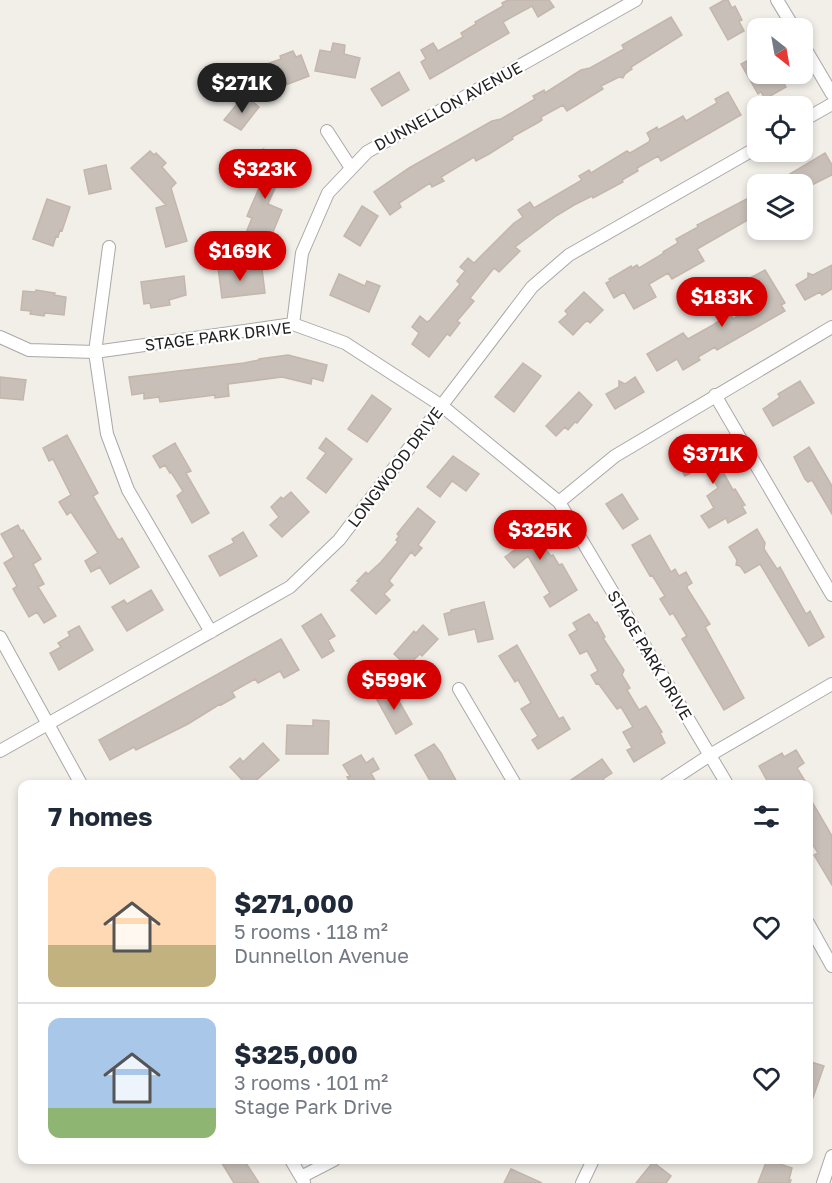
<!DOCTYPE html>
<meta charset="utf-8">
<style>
:root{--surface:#fff;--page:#f2f2f3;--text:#1f2937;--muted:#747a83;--line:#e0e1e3;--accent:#d40000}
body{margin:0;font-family:"Golos Text",sans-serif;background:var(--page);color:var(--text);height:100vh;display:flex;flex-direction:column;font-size:22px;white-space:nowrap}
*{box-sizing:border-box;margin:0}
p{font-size:20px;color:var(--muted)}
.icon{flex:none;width:33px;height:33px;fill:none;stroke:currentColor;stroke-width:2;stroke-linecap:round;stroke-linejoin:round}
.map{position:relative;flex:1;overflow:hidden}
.panel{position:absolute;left:18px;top:780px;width:795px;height:384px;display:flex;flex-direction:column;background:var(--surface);border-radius:12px;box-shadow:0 3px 9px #0003}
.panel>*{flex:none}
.needle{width:39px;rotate:149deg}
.fabs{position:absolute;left:747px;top:18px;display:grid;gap:12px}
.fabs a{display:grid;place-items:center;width:66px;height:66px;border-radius:12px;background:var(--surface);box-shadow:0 3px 9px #0003;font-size:30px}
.price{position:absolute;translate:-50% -51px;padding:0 14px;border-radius:21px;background:var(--accent);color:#fff;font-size:20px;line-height:39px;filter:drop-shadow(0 2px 3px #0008)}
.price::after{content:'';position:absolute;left:50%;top:36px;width:18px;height:14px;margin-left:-9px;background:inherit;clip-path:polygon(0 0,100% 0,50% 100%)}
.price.active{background:#222;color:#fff}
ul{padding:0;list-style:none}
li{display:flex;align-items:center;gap:18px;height:150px;padding:0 30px}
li+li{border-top:2px solid var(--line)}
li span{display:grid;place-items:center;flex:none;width:168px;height:120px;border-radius:12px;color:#555}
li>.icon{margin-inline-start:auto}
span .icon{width:72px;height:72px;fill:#fffc;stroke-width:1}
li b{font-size:26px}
h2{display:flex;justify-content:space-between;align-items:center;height:72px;padding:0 30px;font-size:26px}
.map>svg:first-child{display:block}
.building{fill:#c7bfb8;stroke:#c4b6ab;stroke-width:1.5}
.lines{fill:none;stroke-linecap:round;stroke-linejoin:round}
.street-casing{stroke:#a9a9a9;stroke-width:14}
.street{stroke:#fff;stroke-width:12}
.labels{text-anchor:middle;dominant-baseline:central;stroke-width:4.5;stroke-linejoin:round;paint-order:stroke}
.street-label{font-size:16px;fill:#222;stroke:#fff}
</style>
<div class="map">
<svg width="832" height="1183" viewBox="0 0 832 1183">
<rect width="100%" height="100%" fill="#f2efe9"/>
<path class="building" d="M508 0H549L554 7 538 17 532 6 503 22 509 33 430 79 421 62 426 59 421 50 433 43 438 51 463 37 461 33 476 24 475 22 503 6 502 3Z
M724 0H728L732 8 735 6 742 20 739 21 744 31 728 40 710 8Z
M671 17 682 35 631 67 632 69 625 74 623 78 619 77 601 86 603 89 567 111 563 105 541 117 542 120 539 122 512 137 513 139 489 154 476 161 474 157 441 177 444 181 432 187 430 183 399 203 401 207 390 215 374 192 409 168 492 121 501 119 535 99 533 96 544 90 545 93 581 70 590 68 624 49 622 45Z
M333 43 345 45 344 54 360 58 355 78 315 71 320 50 331 52Z
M293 51 296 57 301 55 309 76 270 91 261 66 281 59 280 56Z
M758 55V74H778L786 87 765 99 761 92 758 94 741 64Z
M399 72 409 90 382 106 371 89Z
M728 92 741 115 661 161 658 156 637 168 638 171 622 180 623 182 593 198 592 196 574 205 556 216 515 247 520 251 499 272 494 268 470 298 474 301 457 321 460 323 450 336 447 334 429 357 412 344 419 333 412 327 420 316 427 322 430 320 460 284 457 281 465 271 460 267 468 258 474 263 514 223 523 217 518 210 530 202 534 208 582 180 579 176 589 170 591 173 627 151 630 153 649 142 650 139 647 133 657 127 658 130 683 116 686 121 717 103 715 99Z
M247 97 259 107 241 130 224 120 237 104 240 106Z
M263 149 288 159 268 204 282 210 266 249 243 240 252 218 247 216 259 188 253 186 259 163 258 162Z
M150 151 154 155 156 153 166 163 162 167 176 183 171 188 187 241 166 247 156 208 166 205 131 168Z
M825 153 832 165V175L806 188 804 184H773Z
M106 165 111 189 89 194 84 170Z
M758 193V214L697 249 704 261 672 279 668 273 649 284 656 297 634 309 624 292 614 298 606 283 610 281 609 279 631 266 632 268 637 265 639 268 664 253 663 252 678 243 676 239 698 227 697 225Z
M47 199 70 207 62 231 60 230 58 237 56 236 53 246 33 239Z
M362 206 378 216 360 246 344 236Z
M832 265V289L822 295 820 292 805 300 796 285 808 278V273L813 275Z
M237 266 238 273 262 269 265 293 222 298 218 268Z
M765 270 785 303 781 305 785 311 717 350 715 347 698 357 700 360 683 370 677 359 657 371 647 354 683 333 688 339 713 325 721 319 719 316 728 311 733 319 762 302 748 279Z
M339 274 365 286 367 281 380 286 369 312 330 295Z
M184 276 186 295 169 300 170 305 151 308 150 303 144 304 141 282Z
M36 290 55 293 54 295 66 297 64 315 45 313 44 316 30 314 31 311 21 310 23 291 35 292Z
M584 292 603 310 590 323 588 321 585 322 573 335 559 322 568 314 565 311Z
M288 355 327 365 323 381 312 378 311 384 282 377 228 384 229 396 215 398V395L160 402 159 397 144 399V393L132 395 129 377 244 363 259 360V359Z
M523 363 541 376 514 412 495 397Z
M0 377 26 380 23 400 0 398Z
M635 377 644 392 615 409 606 394 619 387V381L625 384Z
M800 381 814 403 773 426 763 409 780 397 778 394Z
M579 392 592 405 577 423 575 422 568 430 565 427 556 436 546 426Z
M372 395 391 409 367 442 348 429Z
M67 435 98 493 93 496 117 538 120 540 122 538 139 567 110 584 100 567 91 572 85 561 98 553 71 512 67 515 59 502 71 495 53 459 49 461 43 448Z
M326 438 352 459 326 493 307 478 326 453 319 448Z
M707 442 733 490 735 489 745 505 742 506 746 513 728 523 726 518 709 528 701 516 714 508 707 496 718 488 705 465 685 476 673 455 687 447 690 452Z
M175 443 191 471 186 473 209 513 192 523 177 496 183 491 171 472 170 473 165 465 160 468 153 456Z
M809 447 832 486V514L812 480 808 482 805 479 794 457Z
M453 456 479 474 466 491 452 481 440 497 427 487Z
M291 492 309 512 282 537 270 525 279 517 271 507 281 497 283 499Z
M622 494 638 519 623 529 606 504Z
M418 508 435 522 418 545 422 548 415 556 411 552 389 581 393 585 384 594 390 600 376 614 351 590 359 582 357 581 366 572 368 574 381 562 398 542 396 540 399 536 397 534Z
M519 517 527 524 530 522 540 533 537 536 540 539 538 540 551 556 553 555 559 565 562 564 577 590 550 607 544 597 550 593 528 556 514 568 505 557 520 546 506 527Z
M18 525 21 531 23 530 41 559 33 564 44 584 38 587 56 616 44 623 37 612 29 617 13 589 17 586 4 563 14 557 1 534Z
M757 529 765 543 764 549 777 569 780 567 806 614 810 611 824 637 809 646 760 564 745 573 740 566 736 565 737 560 729 547Z
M243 532 257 556 220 576 209 556 234 543 232 539Z
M650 535 671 572 675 569 679 576 686 572 692 583 687 586V588L710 624 705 627 744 698 724 710 682 639 687 636 673 613 670 615 660 599 665 596 652 575 650 576 632 545Z
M151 590 163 610 127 631 112 607 124 600 127 604Z
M484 602 493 639 478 642 475 629 449 635 444 614 451 612V610Z
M321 614 335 636 328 640 334 651 322 658 302 626Z
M589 614 595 623 597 622 605 637 603 638 624 670 622 675 630 688 627 690 639 710 646 706 662 732 660 733 665 743 634 762 627 750 632 748 623 732 633 727 621 707 617 709 598 683 596 684 591 675 598 671 587 651 580 654 569 635 577 630 573 623Z
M423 625 438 639 422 656 420 654 407 666 394 654 414 631 416 633Z
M79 626 93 650 59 670 50 653 61 647 58 643 70 636 68 632Z
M281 639 299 670 284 678 280 671 258 683 255 679 232 692 235 697 221 705 220 704 188 724 136 750 134 747 110 760 99 740Z
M517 645 559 719 563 717 570 729 538 749 532 740 538 736 521 709 531 703 518 680 515 682 499 656Z
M392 689 412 724 396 734 376 698Z
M313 720 329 721 328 754H286L287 725 313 726Z
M263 743 279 760 252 784H246L230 767 240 758 243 762Z
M434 744 441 753 458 784H432L415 755Z
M796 750 804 763 797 768 805 781 799 784H769L759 766 782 753 784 757Z
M361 755 366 763 373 758 379 769 371 773 377 784H351L347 777 350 776 343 765Z
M602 759 612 773 603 779 607 784H565Z
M808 795 832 836V885L814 855 818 853 808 837Z
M808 1061 824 1066 810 1106H808Z
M220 1160H244L259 1183H234Z
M767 1160 792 1168 789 1180H791L790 1183H758Z
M653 1162 671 1176 666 1183H636Z
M511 1169 542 1183H504Z"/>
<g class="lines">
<g class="street-casing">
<path id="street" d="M777 0 794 28
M802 43 832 94
M802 121 832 104
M327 131 351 168
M109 247 95 352 107 434 128 490 211 632
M293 324 302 253 328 193 367 152 636 0
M0 337 29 350 95 352 293 324 345 343 442 406 559 502 727 784
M715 395 832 595
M559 502 615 456 832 327
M0 637 81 784
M459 689 515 784
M0 751 290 587 339 540 532 287 569 255 758 147
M666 784 710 755 832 684
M808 923 832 966
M291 1160 304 1182
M301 1177 334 1160
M582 1183 593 1160
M823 1183 832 1156"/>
</g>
<use href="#street" class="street"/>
</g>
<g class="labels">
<g class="street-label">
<text transform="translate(448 106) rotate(-29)">DUNNELLON AVENUE</text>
<text transform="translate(218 336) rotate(-7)">STAGE PARK DRIVE</text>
<text transform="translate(395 467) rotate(-53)">LONGWOOD DRIVE</text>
<text transform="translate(650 655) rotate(59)">STAGE PARK DRIVE</text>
</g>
</g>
</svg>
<div class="fabs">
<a><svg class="needle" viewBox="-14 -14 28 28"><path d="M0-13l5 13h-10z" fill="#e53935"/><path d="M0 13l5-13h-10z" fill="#747a83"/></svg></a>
<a><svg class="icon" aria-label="locate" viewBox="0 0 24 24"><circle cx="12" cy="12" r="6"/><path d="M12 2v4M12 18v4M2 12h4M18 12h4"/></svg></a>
<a><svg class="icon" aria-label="layers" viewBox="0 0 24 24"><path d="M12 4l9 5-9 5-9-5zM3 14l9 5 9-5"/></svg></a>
</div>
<b class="price active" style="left:242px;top:114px">$271K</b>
<b class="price" style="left:265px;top:200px">$323K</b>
<b class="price" style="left:240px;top:282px">$169K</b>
<b class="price" style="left:722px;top:328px">$183K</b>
<b class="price" style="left:713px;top:485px">$371K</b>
<b class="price" style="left:540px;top:561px">$325K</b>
<b class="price" style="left:394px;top:711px">$599K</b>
<section class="panel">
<h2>7 homes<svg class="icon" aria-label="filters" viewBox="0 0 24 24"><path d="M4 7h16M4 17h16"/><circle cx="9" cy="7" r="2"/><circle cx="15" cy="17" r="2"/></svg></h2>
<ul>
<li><span style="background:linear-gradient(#ffd9b3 65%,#c2b280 0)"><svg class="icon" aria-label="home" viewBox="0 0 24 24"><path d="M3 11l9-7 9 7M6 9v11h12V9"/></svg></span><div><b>$271,000</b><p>5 rooms · 118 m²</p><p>Dunnellon Avenue</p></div><svg class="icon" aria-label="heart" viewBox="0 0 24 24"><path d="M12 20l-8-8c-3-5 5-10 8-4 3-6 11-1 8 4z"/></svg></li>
<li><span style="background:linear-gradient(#a9c7e8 75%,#8fb573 0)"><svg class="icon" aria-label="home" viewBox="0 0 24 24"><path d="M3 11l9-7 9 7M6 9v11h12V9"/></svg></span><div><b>$325,000</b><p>3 rooms · 101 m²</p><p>Stage Park Drive</p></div><svg class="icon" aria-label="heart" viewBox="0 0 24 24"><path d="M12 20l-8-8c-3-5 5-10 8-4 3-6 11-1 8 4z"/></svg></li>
</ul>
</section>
</div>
